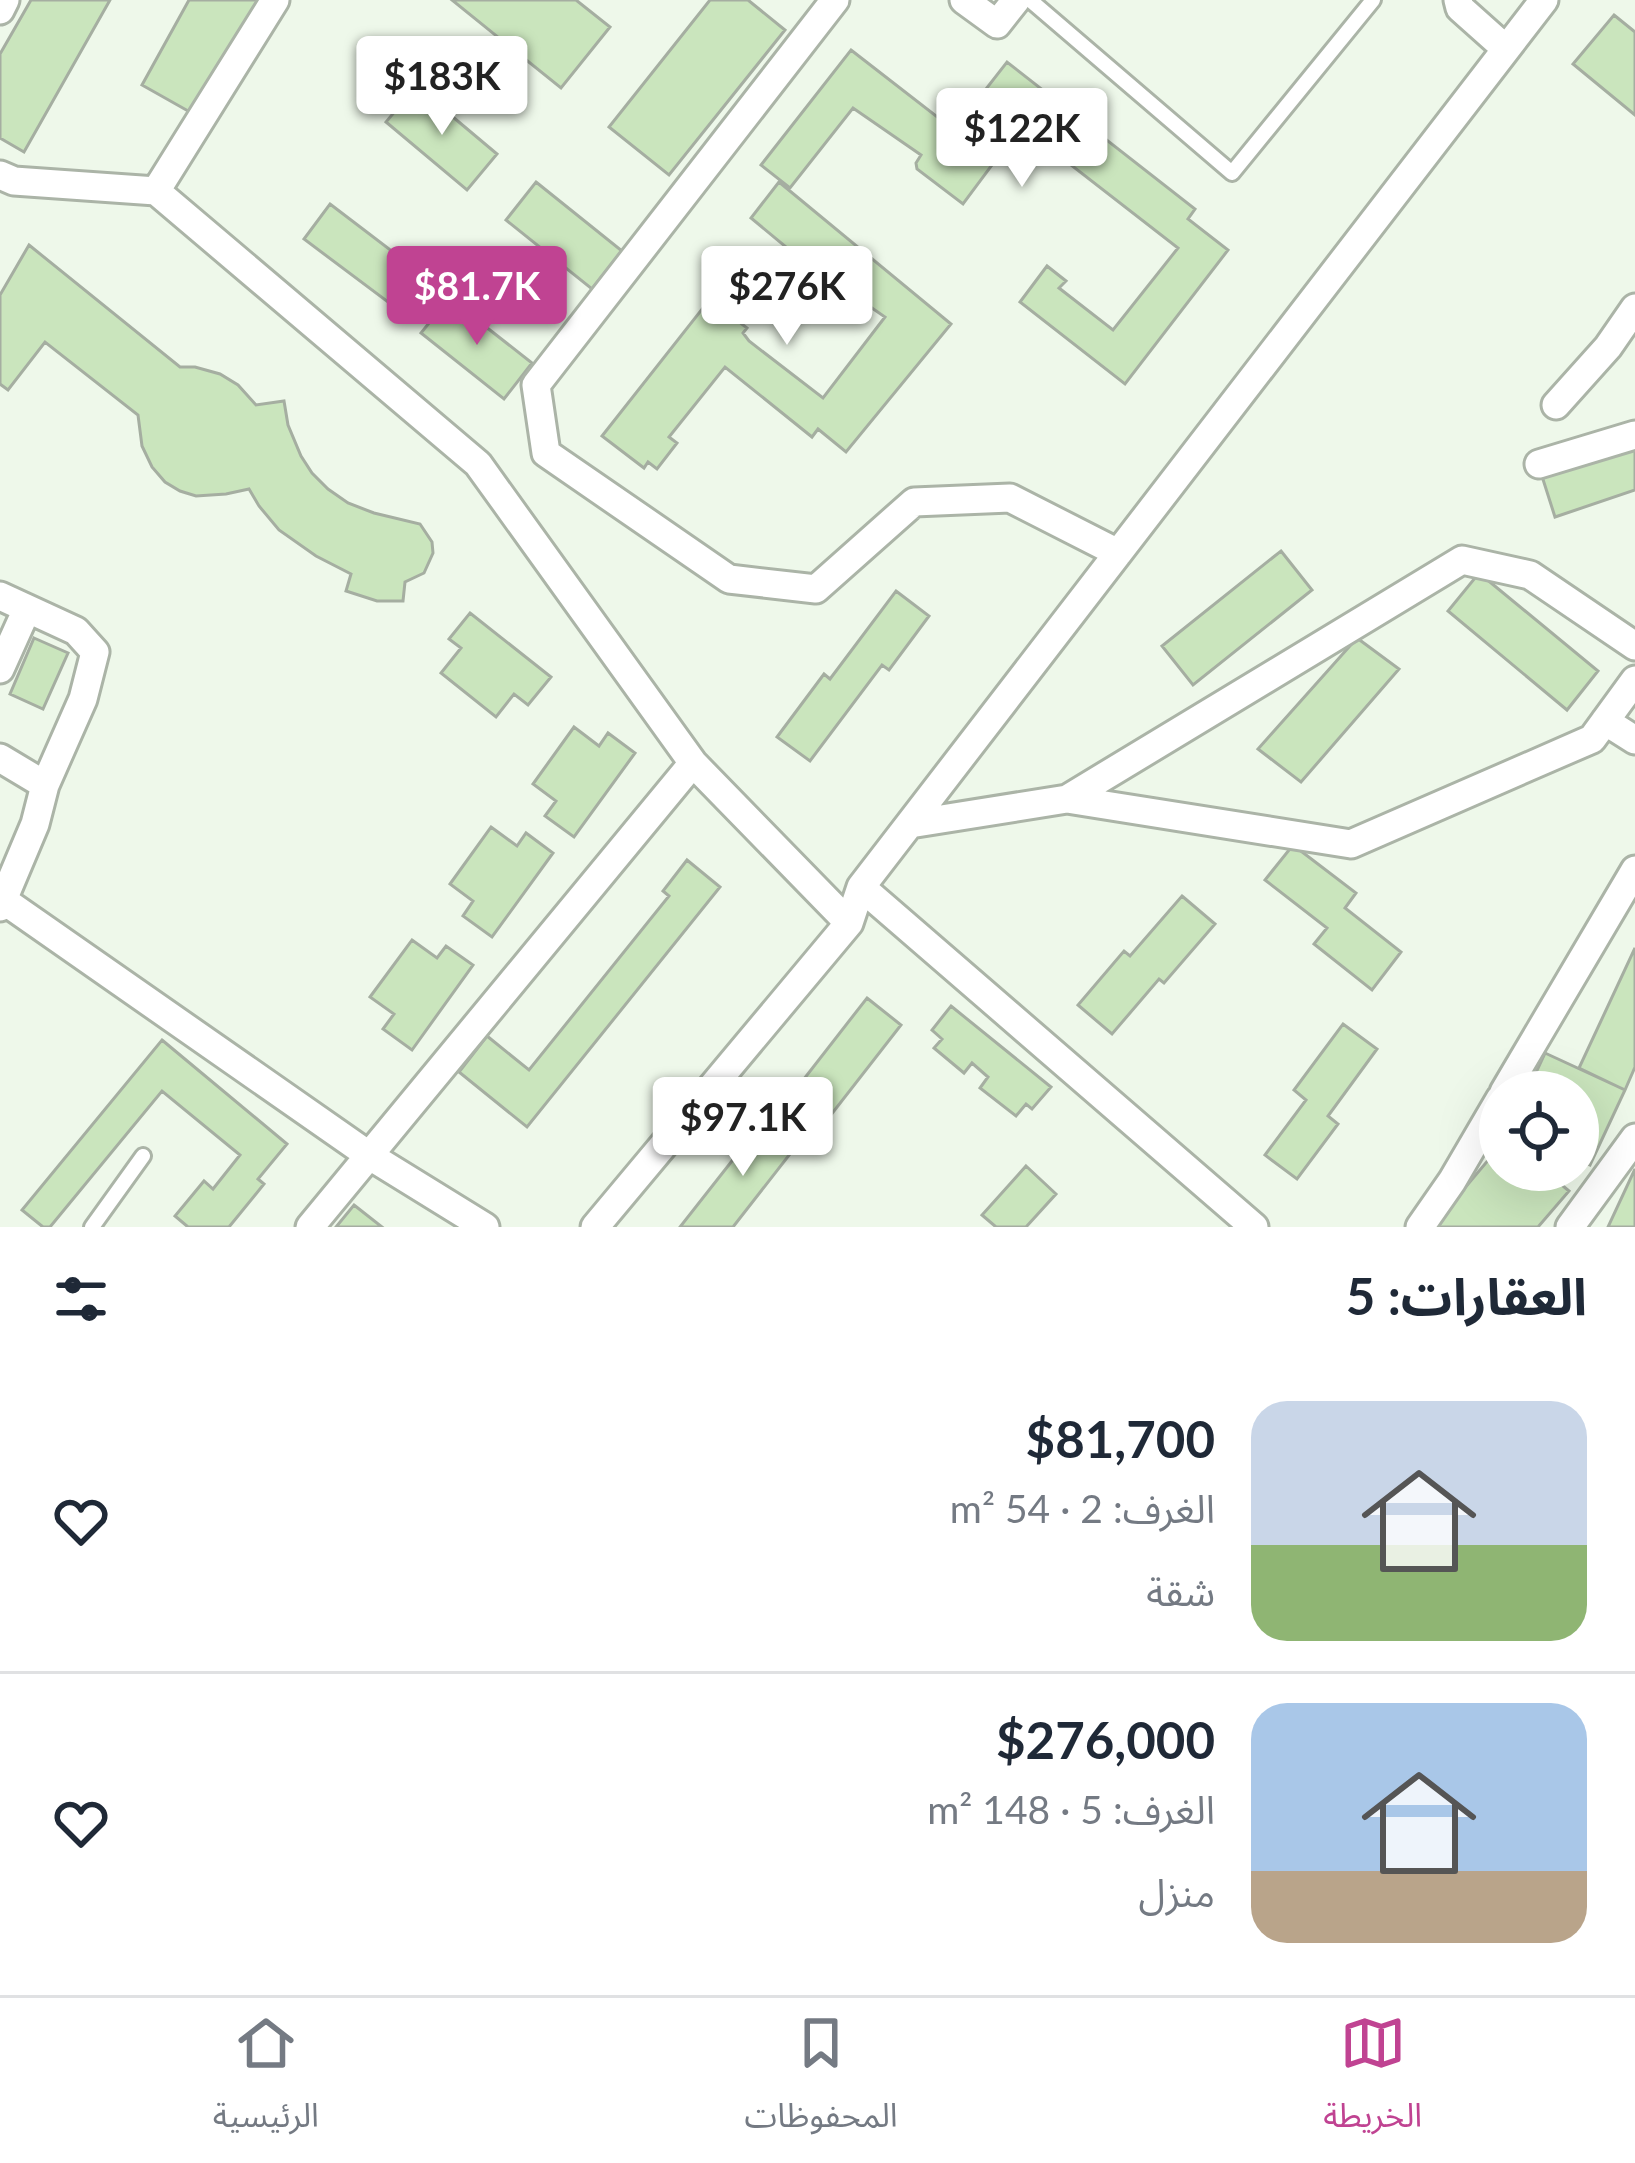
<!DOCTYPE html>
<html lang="ar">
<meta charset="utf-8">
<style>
:root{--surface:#fff;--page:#f2f2f3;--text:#1f2937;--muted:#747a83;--line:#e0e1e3;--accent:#c04392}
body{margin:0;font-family:Lato,"Noto Sans Arabic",sans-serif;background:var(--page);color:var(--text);direction:rtl;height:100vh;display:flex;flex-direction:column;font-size:45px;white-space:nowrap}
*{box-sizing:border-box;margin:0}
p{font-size:39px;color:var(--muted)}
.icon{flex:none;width:66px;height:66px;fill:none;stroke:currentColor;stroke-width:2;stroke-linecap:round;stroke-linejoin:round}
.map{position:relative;height:1227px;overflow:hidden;direction:ltr}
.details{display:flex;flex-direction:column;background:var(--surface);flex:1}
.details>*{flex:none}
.tools{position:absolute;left:1479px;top:1071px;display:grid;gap:24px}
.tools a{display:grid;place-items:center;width:120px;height:120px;border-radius:50%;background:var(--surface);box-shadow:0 12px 48px #0002;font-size:60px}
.price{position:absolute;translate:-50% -102px;padding:0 27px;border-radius:12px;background:#fff;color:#222;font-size:39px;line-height:78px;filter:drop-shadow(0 3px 6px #0008)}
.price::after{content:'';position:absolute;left:50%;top:72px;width:36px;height:27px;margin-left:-18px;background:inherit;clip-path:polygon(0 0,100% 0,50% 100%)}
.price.current{background:var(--accent);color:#fff}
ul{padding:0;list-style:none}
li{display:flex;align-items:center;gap:36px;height:300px;padding:0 48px}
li+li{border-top:3px solid var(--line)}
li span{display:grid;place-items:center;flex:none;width:336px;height:240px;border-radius:36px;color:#555}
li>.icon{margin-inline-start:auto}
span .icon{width:144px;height:144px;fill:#fffc;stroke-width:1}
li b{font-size:51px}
h2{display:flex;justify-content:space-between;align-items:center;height:144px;padding:0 48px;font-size:51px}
.tab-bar{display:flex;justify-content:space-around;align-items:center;height:168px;border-top:3px solid var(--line);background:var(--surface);font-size:33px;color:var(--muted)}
.tab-bar a{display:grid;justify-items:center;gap:6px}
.tab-bar .current{color:var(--accent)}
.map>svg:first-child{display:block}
.building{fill:#cae5bd;stroke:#a5aea1;stroke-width:3}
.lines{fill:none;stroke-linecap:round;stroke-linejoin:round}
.service-casing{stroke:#abb4a7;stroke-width:20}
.minor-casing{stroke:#abb4a7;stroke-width:33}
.service{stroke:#fff;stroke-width:14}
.minor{stroke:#fff;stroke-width:27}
</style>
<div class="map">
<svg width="1635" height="1227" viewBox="0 0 1635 1227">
<rect width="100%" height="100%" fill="#eef8ea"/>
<path class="building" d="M31 0H110L24 152 0 138V54Z
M189 0H261L197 116 142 85Z
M452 0H576L610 27 561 88Z
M710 0H748L785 30 669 175 609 127Z
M1614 15 1635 32V115L1573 64Z
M851 50 954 130 1007 62 1195 209 1188 219 1228 250 1125 384 1020 302 1047 266 1066 281 1059 288 1113 330 1178 248 1021 126 963 204 917 169 916 163 921 155 853 108 790 188 761 165Z
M416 86 497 154 467 190 386 122Z
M536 182 622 251 592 289 506 220Z
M779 182 951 324 846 452 818 429 812 437 725 367 669 437 677 443 657 469 648 462 644 468 602 436 710 299 747 328 743 333 749 341 823 398 885 317 872 308 867 311 827 282 829 274 802 252 798 257 751 218Z
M330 204 414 268 388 302 304 239Z
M29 245 180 367H195L220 374 238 385 256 405 284 401 288 425 301 456 312 473 328 489 348 503 374 513 420 524 432 542 433 553 424 573 405 582 403 601H377L346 591 351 574 316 556 279 530 259 506 249 489 226 494 196 496 180 491 165 482 152 467 142 446 138 415 45 342 8 390 0 384V295Z
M449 298 532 363 504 399 421 333Z
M1635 439V490L1555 517 1540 470Z
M1281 551 1312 590 1193 685 1162 646Z
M1479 573 1598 671 1567 710 1448 611Z
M896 591 929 616 889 670 882 665 810 761 777 737 824 674 830 679Z
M470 613 551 677 528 705 514 694 496 717 441 673 461 648 449 639Z
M34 638 68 653 43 709 10 694Z
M1357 638 1399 669 1301 782 1258 749Z
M574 727 599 746 608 733 635 753 574 837 545 816 556 801 533 784Z
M491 827 517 846 526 833 553 853 492 937 463 916 473 901 450 884Z
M1293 845 1356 893 1345 908 1401 952 1372 990 1314 944 1327 928 1265 880Z
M687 860 720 887 527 1127 459 1072 487 1036 529 1070 669 896 663 891Z
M1182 896 1215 924 1164 983 1159 979 1112 1034 1078 1005 1124 951 1130 956Z
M412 940 437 958 446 946 473 965 412 1050 383 1029 394 1014 370 997Z
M1635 948V1067L1625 1090 1579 1068Z
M867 998 901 1025 813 1138 779 1111Z
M951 1006 1051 1087 1032 1109 1026 1104 1016 1116 980 1088 988 1077 972 1063 964 1073 934 1048 942 1039 932 1030Z
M1343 1024 1377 1049 1328 1116 1338 1124 1297 1179 1265 1155 1306 1100 1294 1090Z
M162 1040 287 1144 258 1179 264 1184 229 1227H188L175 1216 204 1181 213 1189 240 1155 162 1091 50 1227H43L22 1210Z
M1545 1053 1625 1090 1590 1165 1578 1160V1092H1527Z
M765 1119 797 1145 733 1227H680Z
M1500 1146V1170H1544L1569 1191 1538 1227H1432Z
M1026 1166 1056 1194 1026 1227H996L982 1215Z
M1635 1169V1227H1608Z
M354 1205 382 1227H336Z"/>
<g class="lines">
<g class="service-casing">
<path id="service" d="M1030 0 1232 173 1373 0
M92 1227 143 1156"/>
</g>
<g class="minor-casing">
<path id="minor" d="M835 0 536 385 546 453 729 579 816 589 914 502 1010 498 1118 553
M964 0 997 24 1016 0
M1458 0 1460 8 1506 49
M0 10 5 0
M0 175 14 181 156 191 478 464 693 763
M156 191 275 0
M1556 405 1608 347 1635 308
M1539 464 1635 435
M0 596 76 631 95 652 83 699 45 785
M0 669 27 609
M1605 721 1635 740
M0 758 45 785 35 824 0 907
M1067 799 1351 844 1592 739 1635 680
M910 824 1067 799 1462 560 1530 575 1635 646
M861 887 1254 1227
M3 900 370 1156 485 1227
M1504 1092 1635 870
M310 1227 693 763 849 923
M595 1227 849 923 861 887 1544 0
M1420 1227 1452 1181 1500 1099
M1570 1227 1635 1138"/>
</g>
<use href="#service" class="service"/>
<use href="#minor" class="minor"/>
</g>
</svg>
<div class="tools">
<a><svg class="icon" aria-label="locate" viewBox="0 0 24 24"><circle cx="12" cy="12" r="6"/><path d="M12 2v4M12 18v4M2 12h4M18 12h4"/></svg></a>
</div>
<b class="price" style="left:442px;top:138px">$183K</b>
<b class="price" style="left:1022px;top:190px">$122K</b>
<b class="price current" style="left:477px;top:348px">$81.7K</b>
<b class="price" style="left:787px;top:348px">$276K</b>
<b class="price" style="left:743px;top:1179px">$97.1K</b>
</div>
<section class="details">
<h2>العقارات: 5<svg class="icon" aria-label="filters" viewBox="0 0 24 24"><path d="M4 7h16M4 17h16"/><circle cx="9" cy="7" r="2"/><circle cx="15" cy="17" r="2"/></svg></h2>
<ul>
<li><span style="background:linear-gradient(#c9d6e8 60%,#8fb573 0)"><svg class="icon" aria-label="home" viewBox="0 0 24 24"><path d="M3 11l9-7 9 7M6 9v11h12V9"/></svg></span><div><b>$81,700</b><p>الغرف: 2 · 54 m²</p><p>شقة</p></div><svg class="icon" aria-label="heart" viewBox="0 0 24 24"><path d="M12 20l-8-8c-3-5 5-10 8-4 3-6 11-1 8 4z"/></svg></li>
<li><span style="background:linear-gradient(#a9c7e8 70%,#b9a48a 0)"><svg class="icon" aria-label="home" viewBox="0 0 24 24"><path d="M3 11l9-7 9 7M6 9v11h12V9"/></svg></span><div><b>$276,000</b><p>الغرف: 5 · 148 m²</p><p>منزل</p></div><svg class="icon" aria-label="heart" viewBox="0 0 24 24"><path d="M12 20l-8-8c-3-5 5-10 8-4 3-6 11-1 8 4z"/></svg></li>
</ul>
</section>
<nav class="tab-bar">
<a class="current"><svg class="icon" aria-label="map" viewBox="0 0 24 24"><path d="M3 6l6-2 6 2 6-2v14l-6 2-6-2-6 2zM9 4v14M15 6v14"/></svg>الخريطة</a>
<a><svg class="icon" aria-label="saved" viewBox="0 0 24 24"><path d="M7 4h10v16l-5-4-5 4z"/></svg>المحفوظات</a>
<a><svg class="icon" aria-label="home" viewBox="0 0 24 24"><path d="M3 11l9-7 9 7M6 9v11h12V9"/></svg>الرئيسية</a>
</nav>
